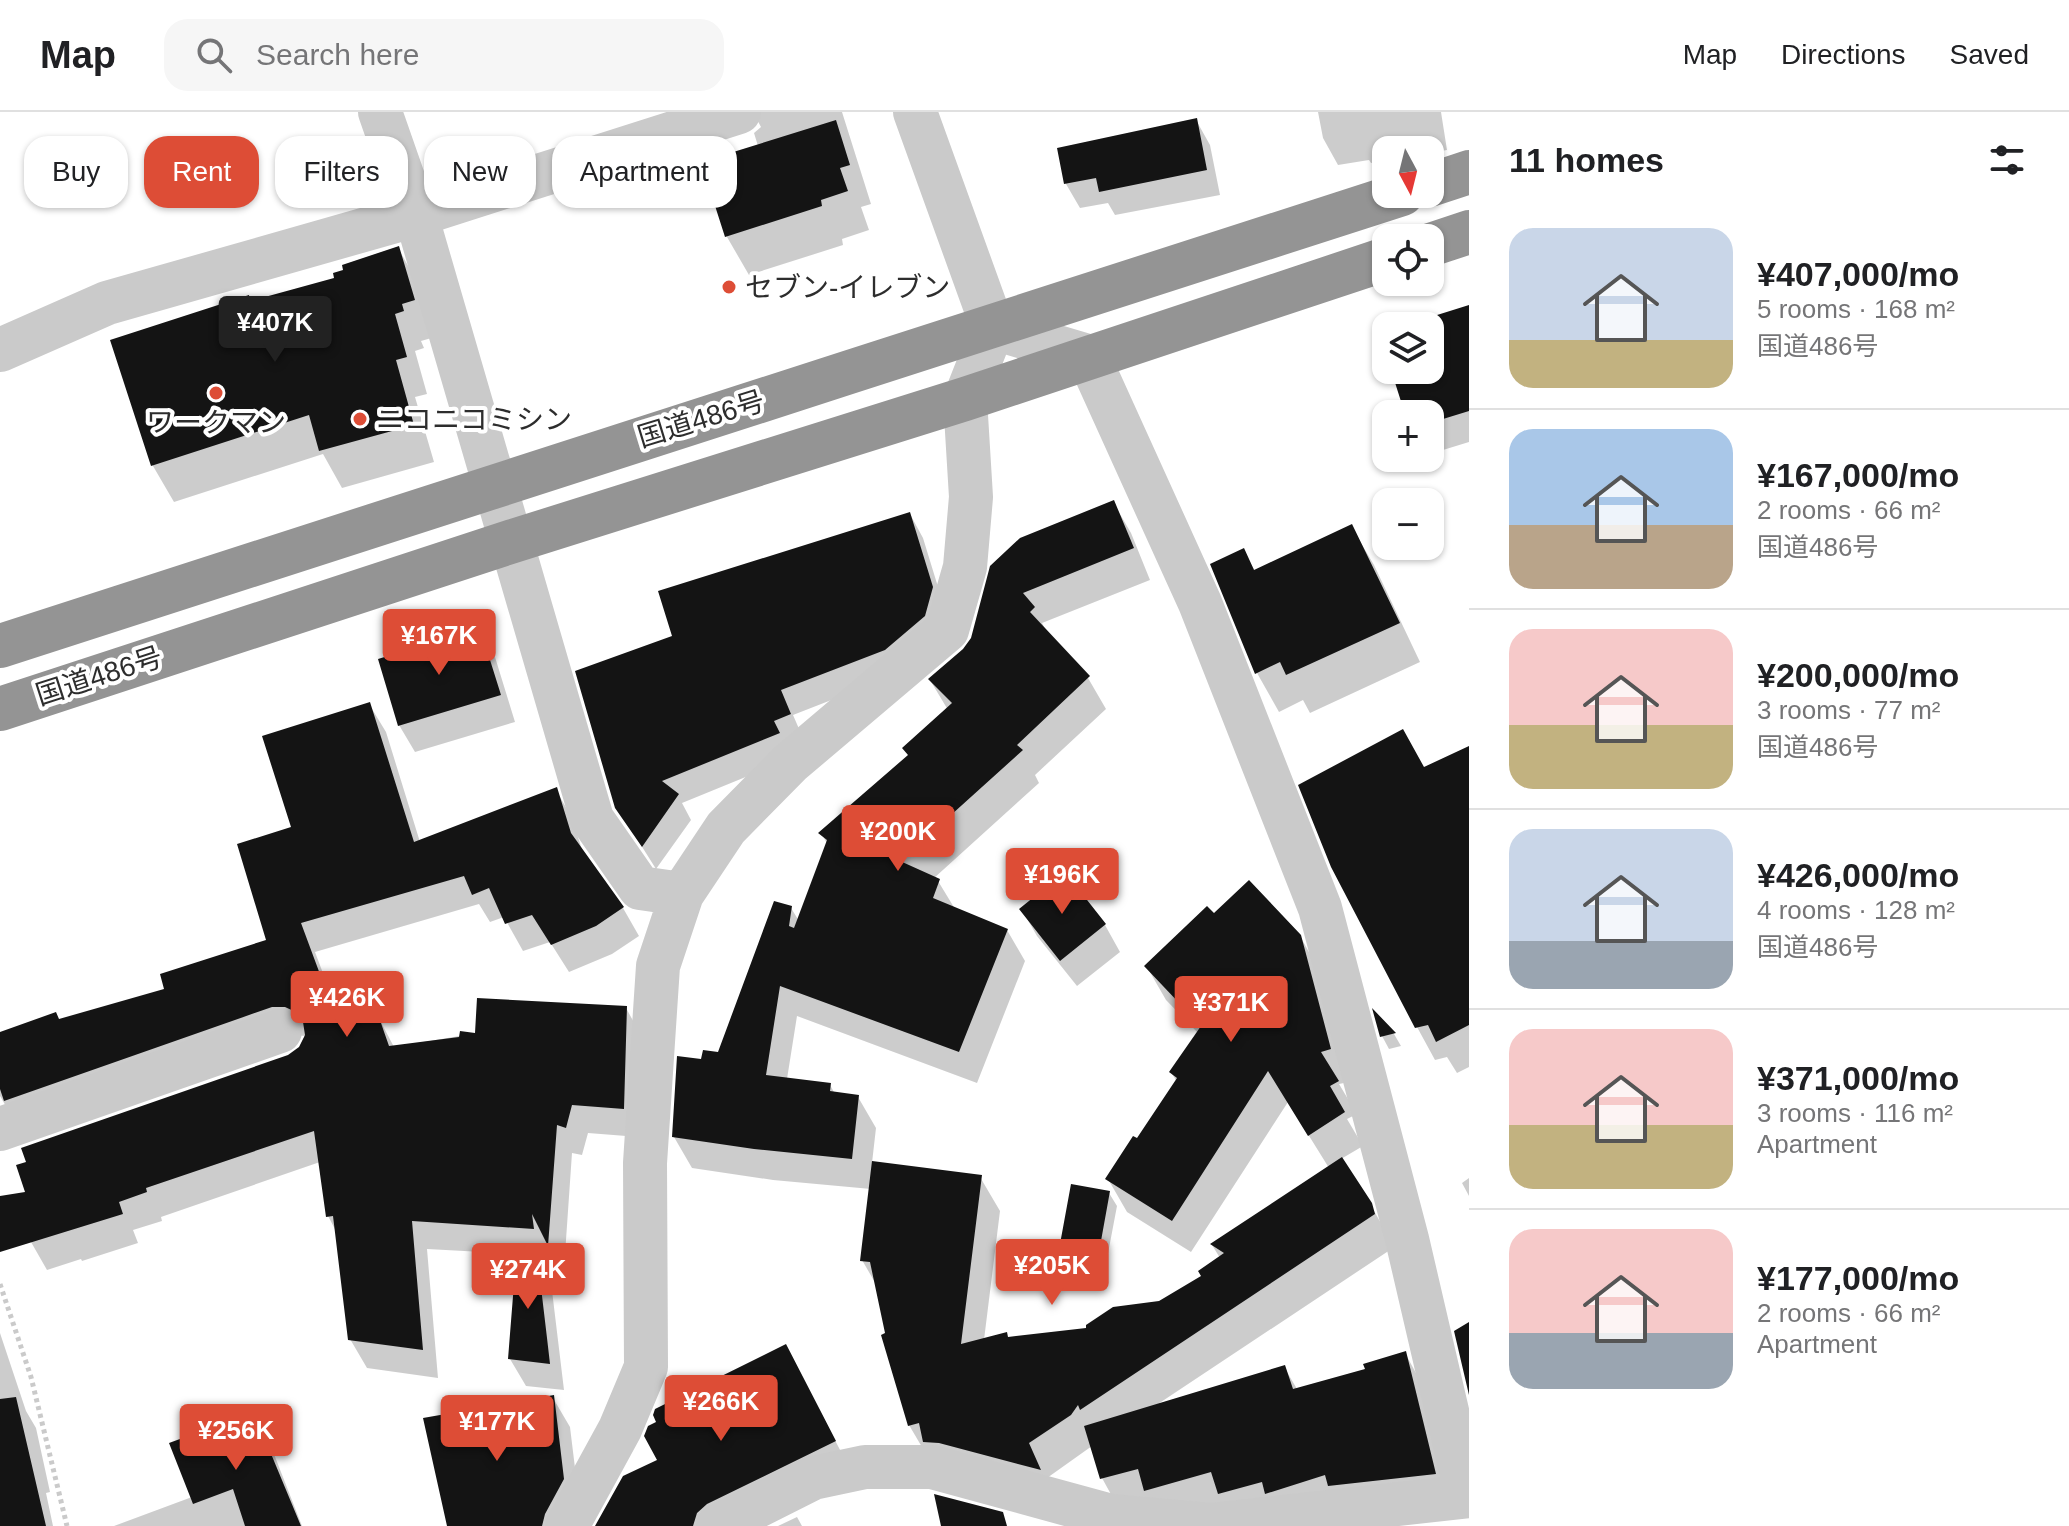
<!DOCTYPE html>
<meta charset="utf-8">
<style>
:root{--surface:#fff;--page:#f6f6f6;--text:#202124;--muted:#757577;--line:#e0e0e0;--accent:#dd4d36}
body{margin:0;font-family:Helvetica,"Noto Sans JP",sans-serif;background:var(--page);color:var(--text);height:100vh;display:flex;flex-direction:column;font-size:30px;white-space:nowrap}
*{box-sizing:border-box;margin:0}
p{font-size:26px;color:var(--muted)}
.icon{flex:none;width:44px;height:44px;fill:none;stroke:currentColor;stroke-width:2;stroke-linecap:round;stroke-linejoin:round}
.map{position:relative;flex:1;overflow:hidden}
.panel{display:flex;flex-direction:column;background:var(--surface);width:600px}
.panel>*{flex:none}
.guide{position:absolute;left:24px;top:24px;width:760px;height:72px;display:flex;gap:16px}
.needle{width:52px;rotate:173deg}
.fabs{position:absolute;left:1372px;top:24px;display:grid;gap:16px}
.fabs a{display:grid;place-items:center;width:72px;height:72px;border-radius:16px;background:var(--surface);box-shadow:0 2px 6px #0004;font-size:40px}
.price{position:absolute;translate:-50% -68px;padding:0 18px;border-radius:8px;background:var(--accent);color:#fff;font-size:26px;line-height:52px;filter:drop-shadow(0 2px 4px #0008)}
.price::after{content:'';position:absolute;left:50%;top:48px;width:24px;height:18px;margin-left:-12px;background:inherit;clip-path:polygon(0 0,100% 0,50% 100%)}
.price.selected{background:#222;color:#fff}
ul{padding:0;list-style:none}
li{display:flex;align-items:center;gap:24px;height:200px;padding:0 40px}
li+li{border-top:2px solid var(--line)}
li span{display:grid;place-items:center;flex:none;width:224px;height:160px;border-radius:24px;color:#555}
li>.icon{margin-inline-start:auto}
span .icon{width:96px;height:96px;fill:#fffc;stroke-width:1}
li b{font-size:34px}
h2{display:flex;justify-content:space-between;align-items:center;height:96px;padding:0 40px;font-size:34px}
.pill{padding:0 28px;border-radius:24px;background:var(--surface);box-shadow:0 2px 6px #0004;font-size:28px;line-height:72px}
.pill.selected{background:var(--accent);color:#fff}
header{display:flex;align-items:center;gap:48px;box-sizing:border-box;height:112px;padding:0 40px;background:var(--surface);border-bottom:2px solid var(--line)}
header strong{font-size:38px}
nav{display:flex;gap:44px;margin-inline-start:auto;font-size:28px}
.search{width:560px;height:72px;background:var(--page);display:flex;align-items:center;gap:20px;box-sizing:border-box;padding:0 28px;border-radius:24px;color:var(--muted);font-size:30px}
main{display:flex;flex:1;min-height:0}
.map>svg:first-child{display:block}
.shadow{fill:#0003}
.building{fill:#141414}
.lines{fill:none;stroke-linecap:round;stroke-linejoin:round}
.path{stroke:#cacaca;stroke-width:5;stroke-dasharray:4 4;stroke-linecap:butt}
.minor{stroke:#cacaca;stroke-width:44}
.highway{stroke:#949494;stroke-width:44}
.poi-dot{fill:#dd4d36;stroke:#fff;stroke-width:3}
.labels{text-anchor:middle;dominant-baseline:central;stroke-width:8;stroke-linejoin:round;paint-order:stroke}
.poi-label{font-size:28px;fill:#2d2d2d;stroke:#fff;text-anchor:start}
.street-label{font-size:28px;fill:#2d2d2d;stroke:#fff}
</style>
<header>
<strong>Map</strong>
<div class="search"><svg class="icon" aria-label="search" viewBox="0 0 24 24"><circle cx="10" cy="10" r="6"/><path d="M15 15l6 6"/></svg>Search here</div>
<nav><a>Map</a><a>Directions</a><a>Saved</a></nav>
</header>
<main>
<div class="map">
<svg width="1469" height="1414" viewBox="0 0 1469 1414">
<rect width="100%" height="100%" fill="#fff"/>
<path class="shadow" d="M753 0H842L871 92 861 95 869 118 842 127 843 133 749 163 727 125 703 52 758 34 754 21 761 15Z
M1318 0H1441L1447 38 1430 41V38H1386V49L1371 51 1369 48 1338 53 1323 26Z
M1196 8 1210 33 1220 83 1115 103 1108 91 1080 96 1066 72 1060 38Z
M398 136 419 173 435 225 421 229 424 236 415 239 427 282 415 285 434 350 342 376 323 342 174 390 153 354 113 230 337 167Z
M1469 195V330L1430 342V302H1407L1393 258H1430V214H1409Z
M1386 221V238L1381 223Z
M1113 390 1131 421 1150 468 1042 511 1049 524 1088 566 1106 597 1035 663 1039 671 933 767 938 769 955 797 1007 818 1025 849 977 971 797 904 787 967 830 973 835 982 858 985 876 1016 872 1051 980 1065 1000 1099 984 1228 1089 1218 1160 1191 1203 1164 1220 1146 1212 1133 1329 1056 1288 990 1191 1140 1127 1100 1108 1067 1138 1029 1177 970 1171 960 1198 921 1166 888 1147 855 1214 804 1300 824 1319 858 1349 970 1339 972 1357 1002 1347 1007 1363 1034 1341 1047 1370 1092 1390 1127 1393 1136 1158 1292 1284 1255 1297 1277 1367 1259 1405 1241 1422 1272 1452 1392 1119 1397 1102 1366 1092 1334 1047 1366 929 1347 909 1313 877 1174 862 1148 871 1077 773 1068 692 1056 674 1025 703 950 720 943 791 796 799 809 828 733 821 721 909 644 948 598 930 568 965 538Z
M910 402 923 426 946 501 898 562 793 603 803 626 792 646 682 691 691 708 656 757 617 695 674 526Z
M1351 414 1374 453 1420 550 1310 601 1303 588 1279 600 1257 561 1212 453 1243 438 1255 459Z
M479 519 495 545 515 610 415 640 399 613Z
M369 592 386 620 420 730 556 678 572 706 583 741 623 796 639 824 612 842 569 860 550 830 523 839 504 805 490 810 479 792 315 840 341 909 374 897 394 935 626 896 642 925 639 1025 588 1021 582 1043 572 1041 564 1157 546 1127 549 1144H539L550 1162 564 1278 526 1274 510 1247 519 1142 427 1137 438 1266 367 1256 350 1227 337 1121 328 1104 320 1050 161 1105 162 1109 133 1118 138 1131 82 1149 81 1147 47 1158 31 1130 300 937 307 924 289 923 11 1003 0 984V921L59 909 167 879 268 829 294 716Z
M1469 636V955L1457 961 1447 945 1435 948 1417 915 1424 658Z
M1022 798 1105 813 1120 840 1077 874 1037 824Z
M1376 903 1394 922 1401 934 1389 937 1382 924Z
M1469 1066V1084L1462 1071Z
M1109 1081 1117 1094 1106 1152 1069 1145 1062 1132Z
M0 1221 26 1299 36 1316 50 1380 46 1381 53 1414H0Z
M786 1234 851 1359 739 1414H598L659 1349Z
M553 1286 570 1315 580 1397 571 1414H451Z
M247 1304 252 1312 256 1311 272 1337 302 1414H114L192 1385Z
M797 1405 802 1414H778Z"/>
<path class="building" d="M1197 6 1207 58 1099 80 1096 66 1064 72 1057 36Z
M836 8 850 53 840 56 848 79 821 88 822 94 725 125 701 50Z
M399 134 415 188 402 192 404 199 395 202 407 245 396 248 414 313 319 339 309 303 151 354 110 228 249 183 250 189 334 166 333 161 343 158 342 153Z
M1469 193V299L1430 311V302H1405L1391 258H1430V214H1402Z
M1114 388 1134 436 1023 481 1035 495 1030 500 1090 564 1017 633 1023 638 900 749 940 767 933 786 1008 817 959 940 780 874 766 963 831 971 830 979 859 983 852 1047 754 1037 672 1025 677 944 701 947 703 938 718 940 774 789 792 794 789 814 794 816 827 728 818 721 908 643 902 636 952 591 928 567 963 537 971 526 990 454 1020 426Z
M910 400 933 475 925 504 885 538 781 578 791 602 774 609 780 621 662 669 679 682 642 735 615 696 575 559 672 524 658 479Z
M1352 412 1400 511 1286 563 1280 550 1255 562 1210 452 1244 436 1254 458Z
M480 516 501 583 398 614 378 547Z
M370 590 414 730 557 675 571 721 624 795 596 814 551 833 532 803 505 812 489 776 472 783 464 764 301 811 324 873 312 877H325L336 908 375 894 389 934 459 925 460 919 475 921 477 886 627 894 624 997 572 993 566 1016 557 1013 548 1134 532 1102 534 1117 412 1109 423 1238 348 1228 333 1104 326 1105 314 1019 146 1076 147 1080 119 1090 123 1102 0 1140V1084L25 1080 16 1053 26 1050 21 1036 288 943 299 935 305 923 303 910 296 900 285 895H272L4 989 0 977V920L56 900 59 907 164 877 160 862 266 828 237 732 291 715 262 624Z
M1403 617 1424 655 1469 634V913L1436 930 1428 913 1415 916 1331 755 1298 673Z
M1065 760 1106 812 1060 849 1019 797Z
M1249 768 1301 823 1331 937 1321 940 1339 969 1330 974 1345 1000 1308 1024 1268 959 1172 1109 1105 1067 1133 1024 1137 1026 1177 966 1169 960 1201 914 1144 854 1207 794 1214 801Z
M1372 896 1396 921 1380 925Z
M1342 1045 1372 1091 1375 1102 1080 1298 1078 1293 1071 1303 1029 1331 1041 1358 939 1331 923 1330 919 1311 908 1314 881 1223 885 1221 870 1150 860 1149 872 1049 982 1063 961 1232 1007 1220 1008 1225 1086 1216V1213L1113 1195 1159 1189 1201 1164 1198 1159 1224 1141 1210 1132Z
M1071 1072 1110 1079 1099 1140 1060 1132Z
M536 1133 547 1226 550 1252 508 1247 517 1134Z
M1469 1210V1283L1454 1219Z
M786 1232 836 1329 707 1392 697 1401 693 1414H595L623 1364 657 1348 644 1324 648 1314 656 1310 653 1303 655 1297Z
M1406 1239 1436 1362 1328 1374 1325 1363 1265 1382 1262 1370 1218 1382 1211 1360 1144 1379 1138 1357 1100 1367 1084 1314 1285 1253 1293 1277 1365 1257 1363 1252Z
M554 1283 564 1367 545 1402 542 1414H447L423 1306Z
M16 1285 46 1414H0V1287Z
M248 1302 251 1311 257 1308 301 1414H245L233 1377 193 1392 169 1331Z
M934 1382 1003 1400 1007 1414H941Z"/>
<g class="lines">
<path class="path" d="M0 1172 31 1265 67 1414"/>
<path class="minor" d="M380 0 416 103 592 707 640 776 682 782
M915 0 993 216 1088 244 1200 491 1320 796 1407 1127 1460 1355 1469 1368
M0 238 107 191 416 103 739 0
M0 1017 280 919
M567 1414 620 1317 646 1255 645 1051 658 854 682 782 726 716 790 651 947 518 965 455 971 385 965 287 993 216
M718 1414 813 1366 865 1355H932L1111 1404 1211 1413 1469 1384"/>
<path class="highway" d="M1430 73 1469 60
M1430 133 1469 120
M0 534C467 381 935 234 1402 82
M0 597 513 429 965 287 1386 147"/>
</g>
<g class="poi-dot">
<circle cx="729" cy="175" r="8"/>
<circle cx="216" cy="281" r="8"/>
<circle cx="360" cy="307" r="8"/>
</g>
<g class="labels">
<g class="poi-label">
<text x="745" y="175">セブン-イレブン</text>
<text x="376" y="307">ニコニコミシン</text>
<text x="216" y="310" text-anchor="middle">ワークマン</text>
</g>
<g class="street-label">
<text transform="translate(701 307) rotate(-17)">国道486号</text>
<text transform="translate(99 564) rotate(-18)">国道486号</text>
</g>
</g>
</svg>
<div class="fabs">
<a><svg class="needle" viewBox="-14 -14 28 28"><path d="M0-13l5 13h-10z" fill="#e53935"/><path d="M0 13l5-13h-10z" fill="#757577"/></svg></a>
<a><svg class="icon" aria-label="locate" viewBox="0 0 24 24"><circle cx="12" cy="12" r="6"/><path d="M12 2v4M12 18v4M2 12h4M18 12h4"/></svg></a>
<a><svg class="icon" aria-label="layers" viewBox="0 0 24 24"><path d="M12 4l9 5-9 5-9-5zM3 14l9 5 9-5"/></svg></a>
<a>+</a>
<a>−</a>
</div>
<b class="price selected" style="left:275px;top:252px">¥407K</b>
<b class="price" style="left:439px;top:565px">¥167K</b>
<b class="price" style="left:898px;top:761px">¥200K</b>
<b class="price" style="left:1062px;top:804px">¥196K</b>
<b class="price" style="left:347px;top:927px">¥426K</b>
<b class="price" style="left:1231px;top:932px">¥371K</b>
<b class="price" style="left:1052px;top:1195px">¥205K</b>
<b class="price" style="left:528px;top:1199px">¥274K</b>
<b class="price" style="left:721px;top:1331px">¥266K</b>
<b class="price" style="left:497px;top:1351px">¥177K</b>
<b class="price" style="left:236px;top:1360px">¥256K</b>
<div class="guide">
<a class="pill">Buy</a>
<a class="pill selected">Rent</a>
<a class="pill">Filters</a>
<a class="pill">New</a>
<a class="pill">Apartment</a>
</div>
</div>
<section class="panel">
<h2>11 homes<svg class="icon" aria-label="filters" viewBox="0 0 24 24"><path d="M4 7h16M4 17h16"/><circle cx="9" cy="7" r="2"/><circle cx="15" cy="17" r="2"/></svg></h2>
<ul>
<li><span style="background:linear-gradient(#c9d6e8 70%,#c2b280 0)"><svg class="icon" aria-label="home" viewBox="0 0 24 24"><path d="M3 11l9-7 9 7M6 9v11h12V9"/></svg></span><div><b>¥407,000/mo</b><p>5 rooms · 168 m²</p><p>国道486号</p></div></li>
<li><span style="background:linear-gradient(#a9c7e8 60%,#b9a48a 0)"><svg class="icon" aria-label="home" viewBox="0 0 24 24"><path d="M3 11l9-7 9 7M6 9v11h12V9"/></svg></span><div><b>¥167,000/mo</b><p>2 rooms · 66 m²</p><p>国道486号</p></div></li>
<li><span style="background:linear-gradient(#f6c9c9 60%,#c2b280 0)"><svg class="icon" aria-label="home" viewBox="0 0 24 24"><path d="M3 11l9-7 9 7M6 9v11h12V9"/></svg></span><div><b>¥200,000/mo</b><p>3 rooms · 77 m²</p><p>国道486号</p></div></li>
<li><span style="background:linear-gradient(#c9d6e8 70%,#9aa5b1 0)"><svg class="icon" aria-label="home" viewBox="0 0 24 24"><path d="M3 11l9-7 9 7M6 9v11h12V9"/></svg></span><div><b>¥426,000/mo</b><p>4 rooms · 128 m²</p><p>国道486号</p></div></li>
<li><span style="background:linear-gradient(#f6c9c9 60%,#c2b280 0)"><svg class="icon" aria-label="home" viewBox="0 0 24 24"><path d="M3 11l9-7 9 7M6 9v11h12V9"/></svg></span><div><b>¥371,000/mo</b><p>3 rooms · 116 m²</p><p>Apartment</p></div></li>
<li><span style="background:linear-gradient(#f6c9c9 65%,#9aa5b1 0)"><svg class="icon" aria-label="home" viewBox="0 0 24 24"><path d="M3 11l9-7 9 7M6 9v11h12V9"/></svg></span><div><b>¥177,000/mo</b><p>2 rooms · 66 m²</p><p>Apartment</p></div></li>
</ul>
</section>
</main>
